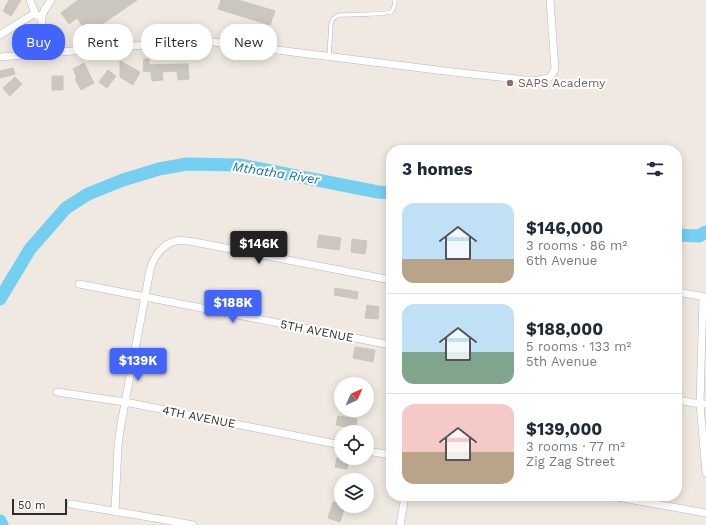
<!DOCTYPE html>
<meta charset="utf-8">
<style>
:root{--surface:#fff;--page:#f6f6f7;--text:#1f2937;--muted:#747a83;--line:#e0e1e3;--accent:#4264fb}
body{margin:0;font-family:"Work Sans",sans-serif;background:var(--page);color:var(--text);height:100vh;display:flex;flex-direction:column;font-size:15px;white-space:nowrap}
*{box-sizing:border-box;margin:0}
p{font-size:13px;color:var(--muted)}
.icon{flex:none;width:22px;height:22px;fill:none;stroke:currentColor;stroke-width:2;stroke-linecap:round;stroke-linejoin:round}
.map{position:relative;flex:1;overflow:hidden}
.side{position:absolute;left:386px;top:145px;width:296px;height:356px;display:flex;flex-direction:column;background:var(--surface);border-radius:16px;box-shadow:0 2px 10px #0003}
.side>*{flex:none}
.top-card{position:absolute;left:12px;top:24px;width:314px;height:36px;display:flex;gap:8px}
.needle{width:26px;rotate:45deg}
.buttons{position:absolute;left:334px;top:377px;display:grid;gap:8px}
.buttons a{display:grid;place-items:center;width:40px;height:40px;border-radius:50%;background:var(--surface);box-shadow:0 2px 10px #0003;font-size:20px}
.scale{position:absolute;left:12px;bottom:10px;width:55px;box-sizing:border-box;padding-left:4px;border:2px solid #2e2e2e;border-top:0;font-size:11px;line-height:14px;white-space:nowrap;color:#2e2e2e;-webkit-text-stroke:3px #fff;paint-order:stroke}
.price{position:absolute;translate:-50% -34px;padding:0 9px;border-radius:4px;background:var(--accent);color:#fff;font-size:13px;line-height:26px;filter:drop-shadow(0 1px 2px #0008)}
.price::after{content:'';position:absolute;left:50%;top:24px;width:12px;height:9px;margin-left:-6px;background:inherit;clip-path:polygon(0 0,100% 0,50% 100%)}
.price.current{background:#222;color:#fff}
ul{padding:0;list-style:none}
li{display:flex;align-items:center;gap:12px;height:100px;padding:0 16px}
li+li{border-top:1px solid var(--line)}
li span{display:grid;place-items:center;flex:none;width:112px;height:80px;border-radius:12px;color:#555}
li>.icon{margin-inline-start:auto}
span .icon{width:48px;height:48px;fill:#fffc;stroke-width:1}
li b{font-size:17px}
h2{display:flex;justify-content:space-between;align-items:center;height:48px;padding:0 16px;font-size:17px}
.chip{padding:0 14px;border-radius:16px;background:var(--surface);box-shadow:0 2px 10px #0003;font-size:14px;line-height:36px}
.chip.current{background:var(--accent);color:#fff}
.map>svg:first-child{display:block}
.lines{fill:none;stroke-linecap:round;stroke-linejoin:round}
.river{stroke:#75cff0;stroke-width:13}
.building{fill:#cbc7bf;stroke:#cbc5ba}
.lane-casing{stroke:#b4b7c1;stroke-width:4.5}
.street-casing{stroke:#b4b7c1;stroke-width:8}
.lane{stroke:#fff;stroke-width:3.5}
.street{stroke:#fff;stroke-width:7}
.education-dot{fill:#8d6e63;stroke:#fff;stroke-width:1.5}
.labels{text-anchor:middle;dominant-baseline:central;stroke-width:4;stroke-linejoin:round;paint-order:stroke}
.education-label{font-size:12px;fill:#785e54;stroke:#fff;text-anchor:start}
.street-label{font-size:12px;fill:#2e2e2e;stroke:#fff}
.water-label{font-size:13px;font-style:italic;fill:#0d6fa3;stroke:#fff}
</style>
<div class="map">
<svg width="706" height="525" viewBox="0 0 706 525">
<rect width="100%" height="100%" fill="#efe9e1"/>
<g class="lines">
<path class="river" d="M677 235 699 236 706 232
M0 299 30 249 66 208 88 194 123 180 159 169 187 164 240 165 378 192 391 193
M0 521 2 525"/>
</g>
<path class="building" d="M9 0H21L11 16 3 11Z
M78 0H137L88 34 77 18 69 24 61 13Z
M221 0H238L275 11 270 25 218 9Z
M144 59H149V65L188 64 189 79 178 80 177 71 162 72 163 80 152 81 151 72 143 71Z
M120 61 140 72 133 85 120 77Z
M84 63 94 83 81 90 75 79 77 78 73 69Z
M13 68 15 74 0 78V71Z
M108 70 116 76 107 88 99 82Z
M52 76H63V90H52Z
M15 77 22 84 10 96 3 88Z
M319 235 341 238 339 250 317 247Z
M352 239 367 241 365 254 351 252Z
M335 288 358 292 357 299 334 295Z
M367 305 379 307 378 319 365 318Z
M355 347 375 350 373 362 353 358Z
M338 416 357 419 356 429 336 425Z
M337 458H349L347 469 335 467Z
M333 502 341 504V506H345L340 522 328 518Z"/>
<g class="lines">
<g class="lane-casing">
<path id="lane" d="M329 56 331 24C332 19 334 17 339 15 346 15 388 14 391 12 394 9 395 4 395 0"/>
</g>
<g class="street-casing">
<path id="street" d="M30 0 35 13 38 16
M0 35 35 13
M40 53 42 17 44 11 51 0
M0 57 181 42H213L453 72 525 80H539L548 78 551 76 555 69 550 0
M79 284 391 345
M677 292 706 297
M703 297 700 404 706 473
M57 392 125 402 341 445
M677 400 700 404H706
M367 451 391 455
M611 496 706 513
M71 504C111 511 152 517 193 525
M115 512 118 445 121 424 150 270C153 258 162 244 176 241 180 240 185 241 189 241L391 280
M400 525 405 496"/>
</g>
<use href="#lane" class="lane"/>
<use href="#street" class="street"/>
</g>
<circle class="education-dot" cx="510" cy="83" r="4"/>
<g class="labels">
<g class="education-label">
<text x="518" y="83">SAPS Academy</text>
</g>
<g class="street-label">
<text transform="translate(317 331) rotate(11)">5TH AVENUE</text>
<text transform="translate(199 417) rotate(11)">4TH AVENUE</text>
</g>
<g class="water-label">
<text transform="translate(276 173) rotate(9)">Mthatha River</text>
</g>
</g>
</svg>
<div class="buttons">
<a><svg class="needle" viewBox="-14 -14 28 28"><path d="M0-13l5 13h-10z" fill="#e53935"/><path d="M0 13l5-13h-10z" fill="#747a83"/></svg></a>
<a><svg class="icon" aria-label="locate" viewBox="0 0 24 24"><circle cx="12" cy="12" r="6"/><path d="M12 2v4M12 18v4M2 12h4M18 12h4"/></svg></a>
<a><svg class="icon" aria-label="layers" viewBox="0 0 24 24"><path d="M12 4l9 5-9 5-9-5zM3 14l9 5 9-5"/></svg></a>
</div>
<div class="scale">50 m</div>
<b class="price current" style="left:259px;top:265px">$146K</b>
<b class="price" style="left:233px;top:324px">$188K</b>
<b class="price" style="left:138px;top:382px">$139K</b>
<div class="top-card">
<a class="chip current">Buy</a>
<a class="chip">Rent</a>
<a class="chip">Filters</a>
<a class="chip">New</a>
</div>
<section class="side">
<h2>3 homes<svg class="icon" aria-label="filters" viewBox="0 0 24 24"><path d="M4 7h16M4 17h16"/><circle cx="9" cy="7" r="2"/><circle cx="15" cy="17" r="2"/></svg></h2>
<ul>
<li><span style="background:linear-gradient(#bfe0f5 70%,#b9a48a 0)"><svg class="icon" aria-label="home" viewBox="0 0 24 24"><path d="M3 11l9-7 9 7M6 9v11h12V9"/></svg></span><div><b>$146,000</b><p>3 rooms · 86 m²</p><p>6th Avenue</p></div></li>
<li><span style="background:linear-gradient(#bfe0f5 60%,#7fa58c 0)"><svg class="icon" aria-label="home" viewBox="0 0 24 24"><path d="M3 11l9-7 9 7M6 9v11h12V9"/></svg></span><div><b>$188,000</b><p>5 rooms · 133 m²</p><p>5th Avenue</p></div></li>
<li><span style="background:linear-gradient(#f6c9c9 60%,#b9a48a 0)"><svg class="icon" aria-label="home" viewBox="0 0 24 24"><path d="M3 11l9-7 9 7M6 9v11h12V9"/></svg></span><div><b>$139,000</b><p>3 rooms · 77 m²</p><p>Zig Zag Street</p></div></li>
</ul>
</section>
</div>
